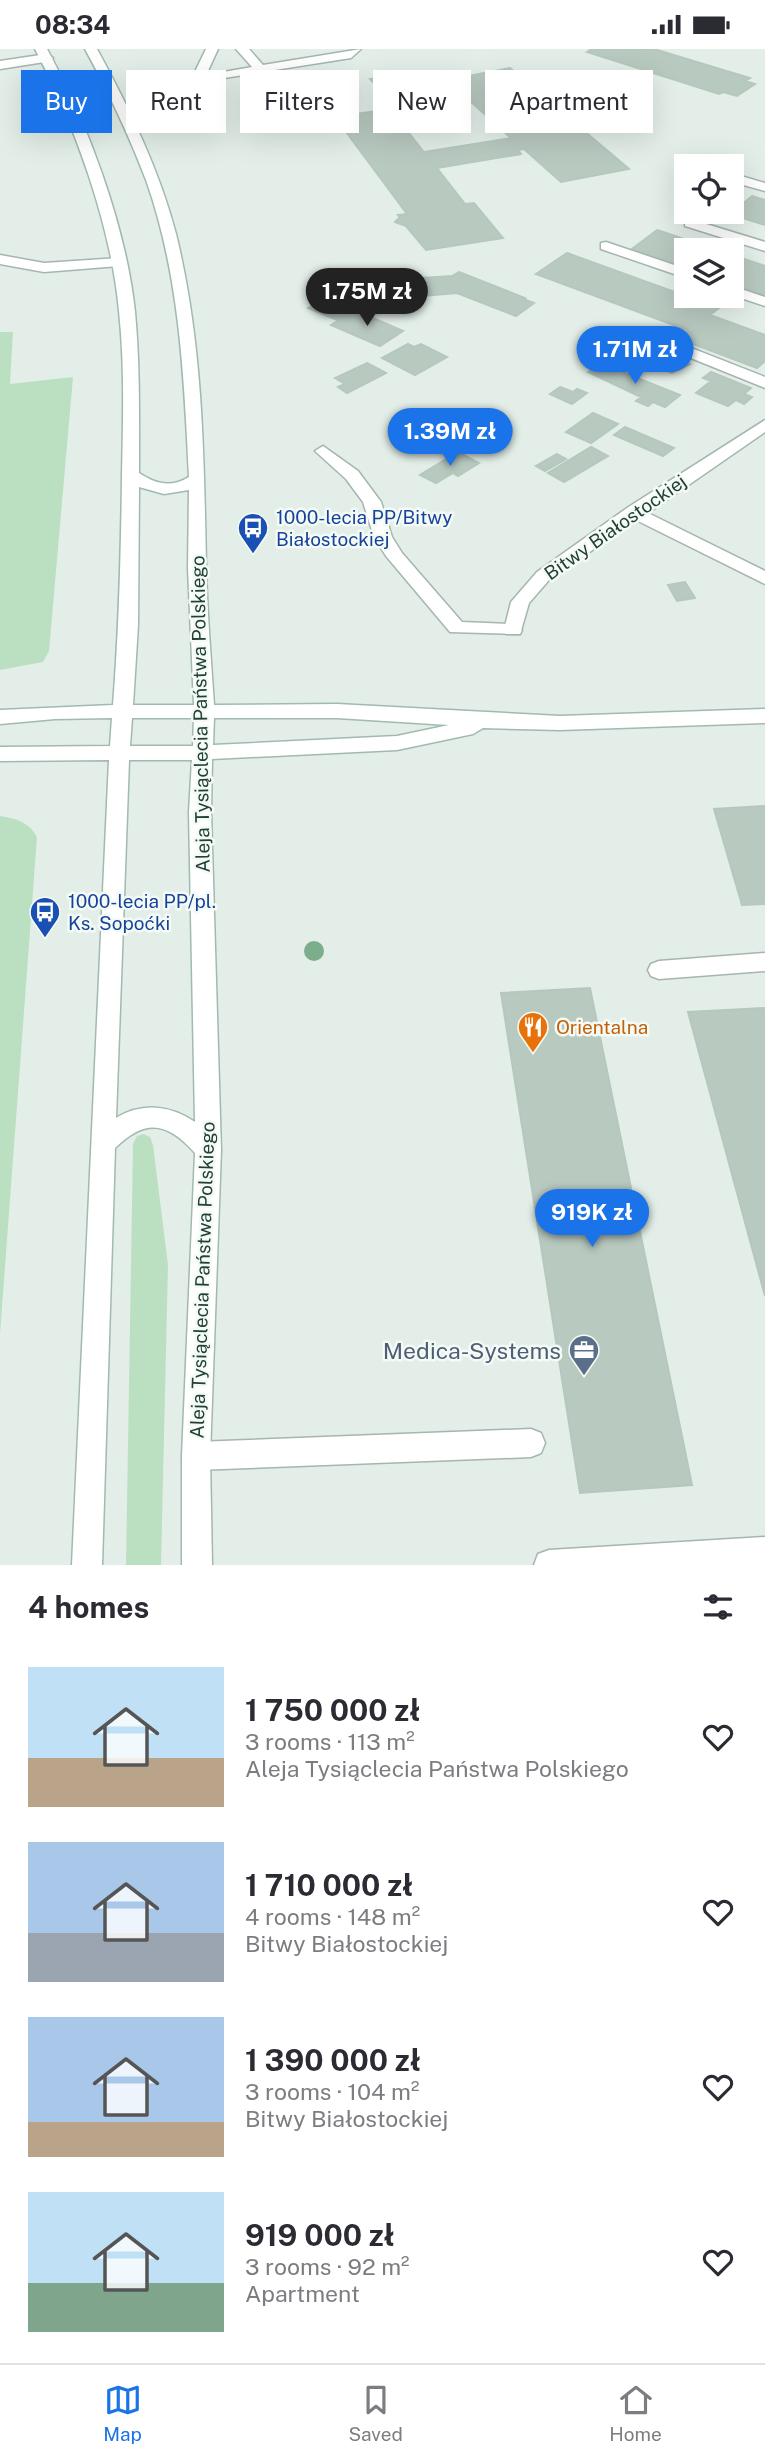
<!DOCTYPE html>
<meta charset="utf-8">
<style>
:root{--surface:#fff;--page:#f2f2f3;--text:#2b2b33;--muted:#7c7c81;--line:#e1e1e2;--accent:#1a73e8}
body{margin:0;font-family:"Public Sans",sans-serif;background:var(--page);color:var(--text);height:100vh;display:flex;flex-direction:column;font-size:26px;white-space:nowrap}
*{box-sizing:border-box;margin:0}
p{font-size:23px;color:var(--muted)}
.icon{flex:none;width:38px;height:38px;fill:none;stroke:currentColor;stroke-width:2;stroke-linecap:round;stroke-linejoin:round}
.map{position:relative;height:1516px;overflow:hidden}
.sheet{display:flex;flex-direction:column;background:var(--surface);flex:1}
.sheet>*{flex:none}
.banner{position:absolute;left:21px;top:21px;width:724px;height:63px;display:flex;gap:14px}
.buttons{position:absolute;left:674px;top:105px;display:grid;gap:14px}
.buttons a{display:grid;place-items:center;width:70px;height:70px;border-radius:0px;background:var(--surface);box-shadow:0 7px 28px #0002;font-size:35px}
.price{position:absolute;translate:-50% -60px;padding:0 16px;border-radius:24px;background:var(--accent);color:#fff;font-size:23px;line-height:46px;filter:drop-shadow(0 2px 4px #0008)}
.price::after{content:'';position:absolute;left:50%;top:42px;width:21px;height:16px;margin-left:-10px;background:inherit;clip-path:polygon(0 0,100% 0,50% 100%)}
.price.selected{background:#222;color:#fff}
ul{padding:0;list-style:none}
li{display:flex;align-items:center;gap:21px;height:175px;padding:0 28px}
li span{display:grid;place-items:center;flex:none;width:196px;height:140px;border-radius:0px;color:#555}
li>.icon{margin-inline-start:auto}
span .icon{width:84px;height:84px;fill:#fffc;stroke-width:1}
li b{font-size:30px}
h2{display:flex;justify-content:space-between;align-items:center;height:84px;padding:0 28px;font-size:30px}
.tag{padding:0 24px;border-radius:0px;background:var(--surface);box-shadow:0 7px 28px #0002;font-size:24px;line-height:63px}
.tag.selected{background:var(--accent);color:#fff}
.status{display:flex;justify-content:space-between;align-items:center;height:49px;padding:0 35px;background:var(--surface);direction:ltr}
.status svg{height:19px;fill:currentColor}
.tabs{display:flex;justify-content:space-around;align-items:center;height:98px;border-top:2px solid var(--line);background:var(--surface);font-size:19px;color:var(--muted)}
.tabs a{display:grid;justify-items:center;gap:4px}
.tabs .selected{color:var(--accent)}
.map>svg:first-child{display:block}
.green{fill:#bbe0c1}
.building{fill:#b8c9c0;stroke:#b5c8be;stroke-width:2}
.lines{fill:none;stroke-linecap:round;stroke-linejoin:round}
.lane-casing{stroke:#a5b6ae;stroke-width:3}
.street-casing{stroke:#a5b6ae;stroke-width:3}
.secondary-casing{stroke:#a1baae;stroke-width:3}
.lane{fill:#fff;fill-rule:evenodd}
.street{fill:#fff;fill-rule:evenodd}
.secondary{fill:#fff;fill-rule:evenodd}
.tree{fill:#7dae8b}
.labels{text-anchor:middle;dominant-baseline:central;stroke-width:5;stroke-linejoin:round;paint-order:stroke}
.transit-label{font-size:19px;fill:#164399;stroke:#f4faf6;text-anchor:start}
.street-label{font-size:19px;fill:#224034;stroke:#f4faf6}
.food-label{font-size:19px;fill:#c56008;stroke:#f4faf6;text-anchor:start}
.near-service-label{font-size:23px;fill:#4e5e75;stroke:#f4faf6;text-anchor:end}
</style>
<div class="status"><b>08:34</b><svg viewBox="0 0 49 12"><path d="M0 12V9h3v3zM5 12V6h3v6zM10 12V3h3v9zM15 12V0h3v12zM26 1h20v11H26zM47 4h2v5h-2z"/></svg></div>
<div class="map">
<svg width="765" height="1516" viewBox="0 0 765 1516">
<rect width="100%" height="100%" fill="#e3eee8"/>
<path class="green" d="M0 283H13L10 335 73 328 49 602 43 613 0 621Z
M0 767C16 769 30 774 37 788L0 1285Z
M143 1085 150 1088 153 1096 168 1216 161 1516H126L133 1095 137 1087Z"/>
<path class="building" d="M592 0H654L750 29 745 32 755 35 737 47 723 43 719 45 587 3Z
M510 19 629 120 561 133 524 100 518 101 521 105 437 119 465 155 474 154 503 189 426 201 406 177 395 173 400 168 398 166 407 165 335 68 390 60 424 103 511 89 447 31Z
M395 25 406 35 380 40 370 30Z
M752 147 765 151V176L730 165Z
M657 181 717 201H686V218L632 200Z
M567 204 719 259 710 266 765 286V312L757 319 677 289 687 281 536 225Z
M732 206 765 217V246L732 234Z
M459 223 525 249 523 250 534 254 516 267 457 244 411 248 406 230 452 227Z
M325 249 332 252 354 261 337 271 308 259Z
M354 261 403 282 380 297 331 276Z
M611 285 655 301 690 315 672 324 655 317 659 314 601 292Z
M408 295 414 298 421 295 447 308 415 326 382 309Z
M595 312 680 346 665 358 653 353 648 357 636 352 641 348 588 323 597 316 592 314Z
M367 314 386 324 347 344 338 338 345 335 335 329Z
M711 323 751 339 744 345 752 348 744 355 736 351 728 357 696 344 711 332 703 329Z
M560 338 573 343 577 340 587 344 572 355 550 345Z
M593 364 618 375 591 394 566 383Z
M625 378 674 399 663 407 614 386Z
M591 398 608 407 564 433 548 424Z
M458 403 479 414 458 427 453 424 436 434 420 426Z
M557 405 566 410 545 422 536 417Z
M685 533 695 549 677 552 668 536Z
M765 757V855L742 856 714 760Z
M590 939 692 1436 580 1444 501 944Z
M765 959V1247L688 963Z"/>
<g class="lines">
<g class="lane-casing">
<path id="lane" d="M206 0H218L206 26 252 18 236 0H249L263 16 361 0 351 9 193 34 191 31Z
M47 5 53 9 51 12 0 20V12Z
M741 127 765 134V142L736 134V128Z
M690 170 765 193V202L685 177V171Z
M606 193 686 220V229L601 200V194Z
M0 206 44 214 119 209 126 213 119 217 44 223 0 215Z
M732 237 765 248V257L732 246Z
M681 295 765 328V339L676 303 673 300Z
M323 397 358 422 381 453 392 488 402 504 462 573 513 575 522 581 520 585 450 583 386 507 374 488 363 453 346 430 315 402Z
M765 904V922L659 930 651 927 648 921 651 915 659 912Z
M531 1380 541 1384 545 1394 541 1404 531 1408 196 1421 186 1417 182 1407 186 1397 196 1393Z
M765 1488V1516H534L538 1505 549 1501Z"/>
</g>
<g class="street-casing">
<path id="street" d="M765 371V383L648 464 765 522V535L636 471 549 531 529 554 520 585H506L504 581 511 553 537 523 627 459Z"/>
</g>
<g class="secondary-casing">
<path id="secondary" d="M35 0H47C88 75 126 177 135 263 140 316 139 370 139 424 156 435 171 439 189 428 184 329 180 226 146 131 129 86 108 42 85 0H97C129 59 159 120 176 185 203 295 204 406 206 518 207 564 211 610 214 656L337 655 560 667 765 660V674L560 681 483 679 473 685 397 701 212 710 211 763 221 1101 210 1407 212 1516H182V1407L195 1104C167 1073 146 1069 115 1099L102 1516H72L109 711 0 712V698L110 697 112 669 55 670 0 675V661L113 656C119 580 121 504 122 427 123 373 125 317 119 262 111 176 75 76 35 0ZM139 438 164 445 189 441 188 519 194 656H133L138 576ZM132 669H194L193 697H130ZM214 669H337L449 676 397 687 213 696ZM129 711H192L189 763 195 1073C170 1056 142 1053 116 1069Z"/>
</g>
<use href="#lane" class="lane"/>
<use href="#street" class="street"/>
<use href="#secondary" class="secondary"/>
</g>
<circle class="tree" cx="314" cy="902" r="10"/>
<defs>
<g id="bus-pin" transform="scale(1.575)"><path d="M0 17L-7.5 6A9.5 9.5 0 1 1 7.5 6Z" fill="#1a4fb4" stroke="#f4faf6"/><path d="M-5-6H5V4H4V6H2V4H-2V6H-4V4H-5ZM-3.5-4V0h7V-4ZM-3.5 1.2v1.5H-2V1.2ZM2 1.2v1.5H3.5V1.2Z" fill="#fff"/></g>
<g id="restaurant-pin" transform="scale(1.575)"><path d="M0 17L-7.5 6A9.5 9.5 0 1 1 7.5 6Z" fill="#e8710a" stroke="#f4faf6"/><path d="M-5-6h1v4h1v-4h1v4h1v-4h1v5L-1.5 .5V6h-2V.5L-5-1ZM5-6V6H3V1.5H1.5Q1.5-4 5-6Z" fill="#fff"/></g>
<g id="office-pin" transform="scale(1.575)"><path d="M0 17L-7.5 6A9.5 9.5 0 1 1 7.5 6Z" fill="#5c6f8a" stroke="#f4faf6"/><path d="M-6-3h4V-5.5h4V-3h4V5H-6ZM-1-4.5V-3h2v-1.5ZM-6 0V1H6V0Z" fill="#fff"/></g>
</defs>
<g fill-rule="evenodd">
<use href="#bus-pin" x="253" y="479"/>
<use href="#bus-pin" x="45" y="863"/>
<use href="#restaurant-pin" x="533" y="978"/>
<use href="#office-pin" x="584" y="1301"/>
</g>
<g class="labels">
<g class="transit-label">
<text x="276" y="468">1000-lecia PP/Bitwy<tspan x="276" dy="22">Białostockiej</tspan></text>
<text x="68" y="852">1000-lecia PP/pl.<tspan x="68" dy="22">Ks. Sopoćki</tspan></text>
</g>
<g class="street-label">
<text transform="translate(615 478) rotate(-35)">Bitwy Białostockiej</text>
<text transform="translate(200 665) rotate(-91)">Aleja Tysiąclecia Państwa Polskiego</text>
<text transform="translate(202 1231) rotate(-88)">Aleja Tysiąclecia Państwa Polskiego</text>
</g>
<g class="food-label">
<text x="556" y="978">Orientalna</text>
</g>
<g class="near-service-label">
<text x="561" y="1301">Medica-Systems</text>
</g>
</g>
</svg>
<div class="buttons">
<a><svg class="icon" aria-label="locate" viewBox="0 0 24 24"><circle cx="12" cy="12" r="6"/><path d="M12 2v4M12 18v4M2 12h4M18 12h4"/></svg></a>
<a><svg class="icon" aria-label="layers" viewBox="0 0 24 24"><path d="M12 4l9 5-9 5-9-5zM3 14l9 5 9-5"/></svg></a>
</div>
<b class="price selected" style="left:367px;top:279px">1.75M zł</b>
<b class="price" style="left:635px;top:337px">1.71M zł</b>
<b class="price" style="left:450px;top:419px">1.39M zł</b>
<b class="price" style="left:592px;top:1200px">919K zł</b>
<div class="banner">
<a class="tag selected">Buy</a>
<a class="tag">Rent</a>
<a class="tag">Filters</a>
<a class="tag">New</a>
<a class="tag">Apartment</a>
</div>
</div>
<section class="sheet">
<h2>4 homes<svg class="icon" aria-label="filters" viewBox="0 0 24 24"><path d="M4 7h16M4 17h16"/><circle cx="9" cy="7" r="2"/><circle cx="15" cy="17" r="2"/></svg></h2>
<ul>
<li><span style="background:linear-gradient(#bfe0f5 65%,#b9a48a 0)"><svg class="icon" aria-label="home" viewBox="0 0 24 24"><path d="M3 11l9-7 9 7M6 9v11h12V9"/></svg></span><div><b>1 750 000 zł</b><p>3 rooms · 113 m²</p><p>Aleja Tysiąclecia Państwa Polskiego</p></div><svg class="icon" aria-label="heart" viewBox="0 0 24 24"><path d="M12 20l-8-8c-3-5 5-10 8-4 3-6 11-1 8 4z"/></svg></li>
<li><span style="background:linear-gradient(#a9c7e8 65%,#9aa5b1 0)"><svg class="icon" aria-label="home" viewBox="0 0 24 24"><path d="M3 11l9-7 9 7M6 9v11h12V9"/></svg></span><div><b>1 710 000 zł</b><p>4 rooms · 148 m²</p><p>Bitwy Białostockiej</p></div><svg class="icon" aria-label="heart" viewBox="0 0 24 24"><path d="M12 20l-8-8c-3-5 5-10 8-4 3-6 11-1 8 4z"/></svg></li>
<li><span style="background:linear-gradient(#a9c7e8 75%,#b9a48a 0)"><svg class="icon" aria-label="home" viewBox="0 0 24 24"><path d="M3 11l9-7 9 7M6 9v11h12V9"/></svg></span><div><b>1 390 000 zł</b><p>3 rooms · 104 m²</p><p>Bitwy Białostockiej</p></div><svg class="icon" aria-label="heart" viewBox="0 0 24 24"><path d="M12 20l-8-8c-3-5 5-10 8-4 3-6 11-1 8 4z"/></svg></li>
<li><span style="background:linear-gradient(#bfe0f5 65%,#7fa58c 0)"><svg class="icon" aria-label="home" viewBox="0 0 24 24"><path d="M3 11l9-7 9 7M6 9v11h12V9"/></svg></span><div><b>919 000 zł</b><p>3 rooms · 92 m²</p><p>Apartment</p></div><svg class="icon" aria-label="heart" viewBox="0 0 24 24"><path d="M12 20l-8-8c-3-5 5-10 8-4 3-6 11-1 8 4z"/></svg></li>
</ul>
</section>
<nav class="tabs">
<a class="selected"><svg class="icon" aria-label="map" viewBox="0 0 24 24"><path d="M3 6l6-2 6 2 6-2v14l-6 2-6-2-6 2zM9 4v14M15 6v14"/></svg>Map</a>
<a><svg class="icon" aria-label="saved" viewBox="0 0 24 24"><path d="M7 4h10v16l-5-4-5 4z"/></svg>Saved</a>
<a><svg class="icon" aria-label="home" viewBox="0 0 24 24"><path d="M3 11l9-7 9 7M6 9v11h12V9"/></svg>Home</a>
</nav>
